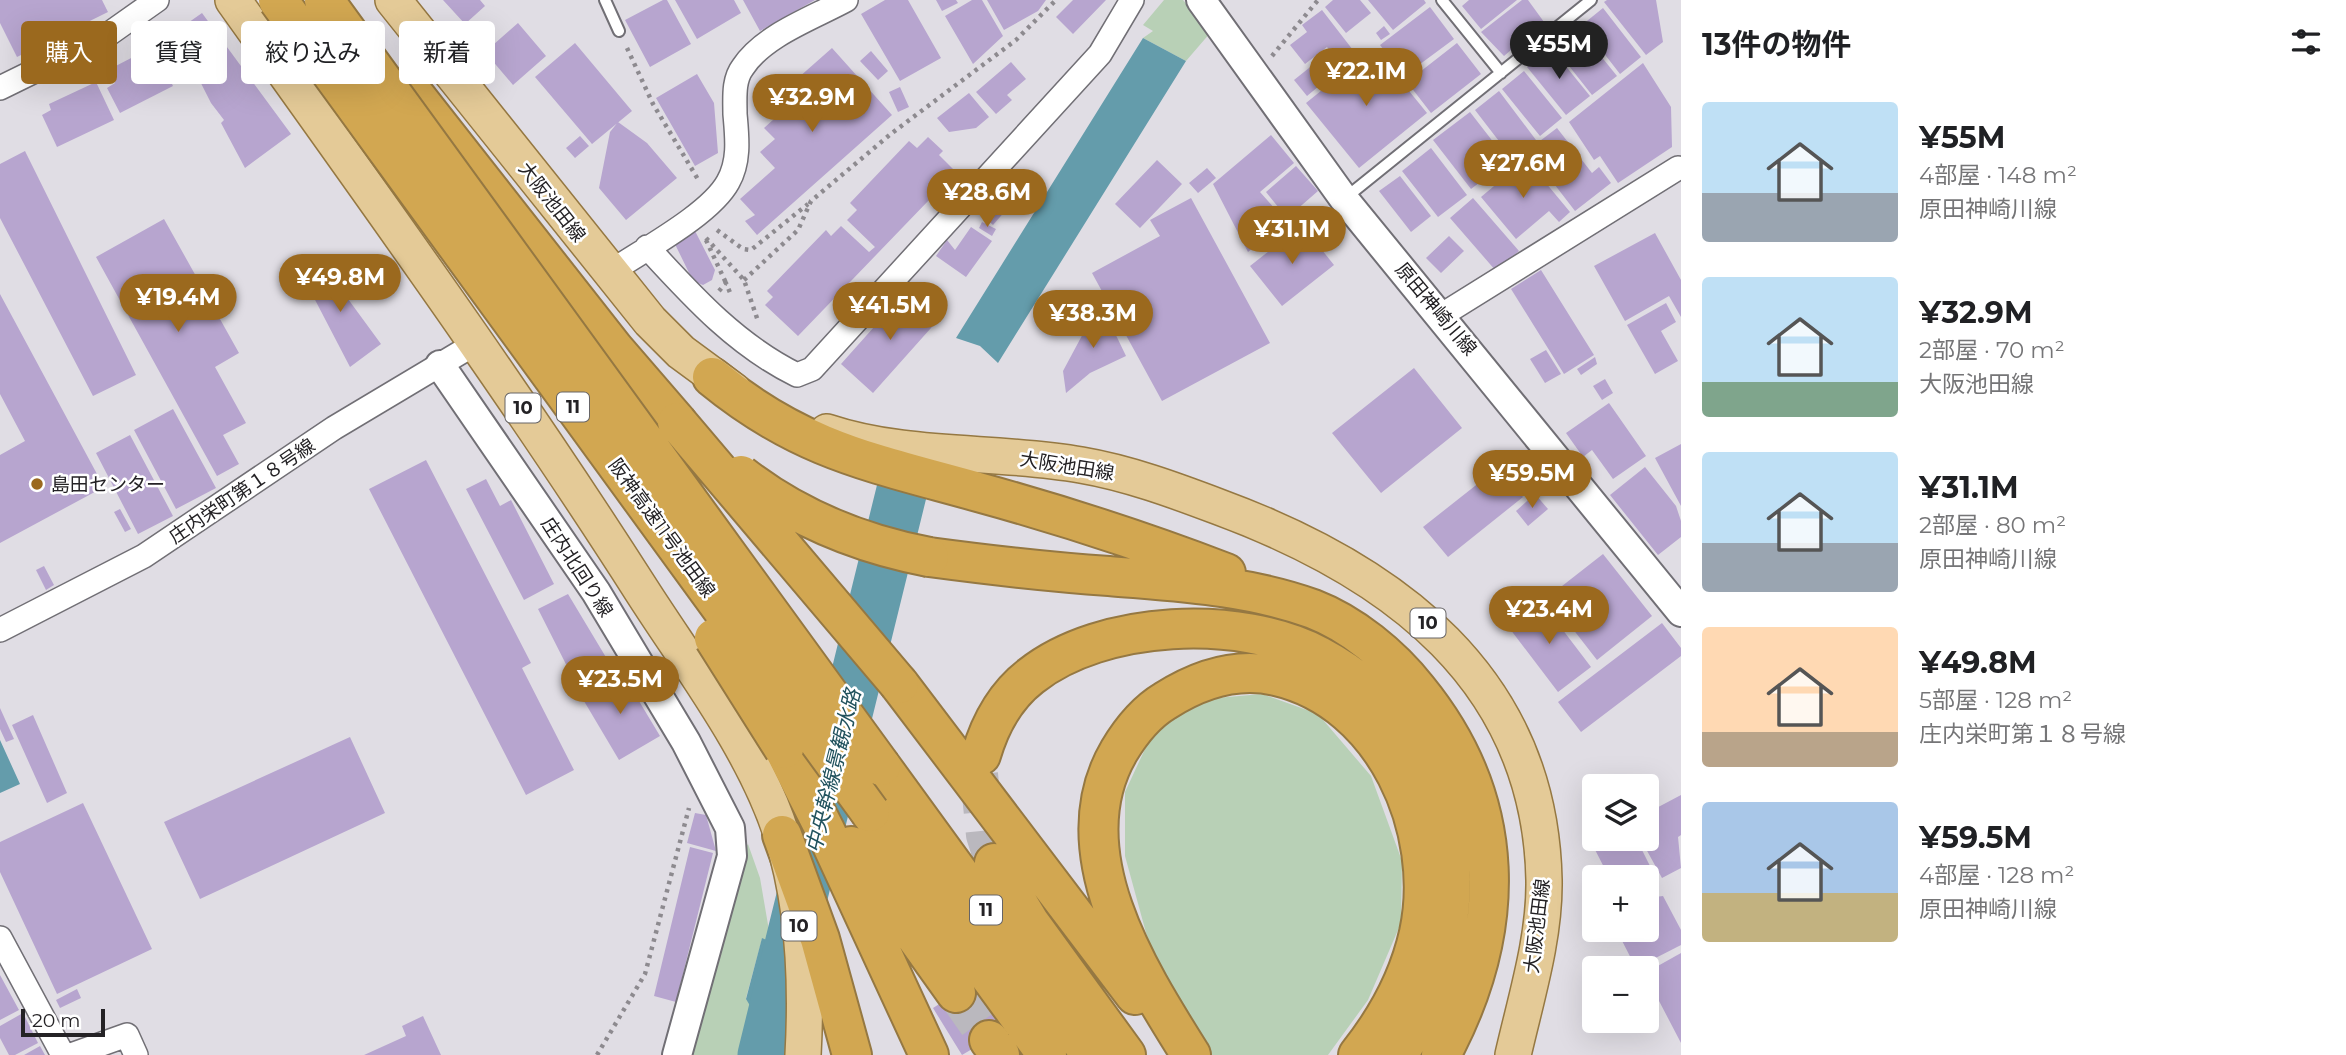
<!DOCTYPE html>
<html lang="ja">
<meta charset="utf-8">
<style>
:root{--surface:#fff;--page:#f6f6f6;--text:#202124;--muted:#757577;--accent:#9b691e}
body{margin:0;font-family:Montserrat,"Noto Sans JP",sans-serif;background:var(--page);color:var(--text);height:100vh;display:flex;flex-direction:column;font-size:26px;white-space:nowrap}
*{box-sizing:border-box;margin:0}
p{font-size:23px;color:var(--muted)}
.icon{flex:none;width:38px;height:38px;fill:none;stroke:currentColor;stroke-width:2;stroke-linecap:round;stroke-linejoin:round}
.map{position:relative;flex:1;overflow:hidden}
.details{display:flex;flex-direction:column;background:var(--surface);width:665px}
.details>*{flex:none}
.top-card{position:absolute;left:21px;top:21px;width:665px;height:63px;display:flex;gap:14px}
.controls{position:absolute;left:1582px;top:774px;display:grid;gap:14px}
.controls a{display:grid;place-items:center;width:77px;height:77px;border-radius:7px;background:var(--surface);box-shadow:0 7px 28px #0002;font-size:35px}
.scale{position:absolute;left:21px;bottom:18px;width:84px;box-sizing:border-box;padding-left:7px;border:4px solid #242225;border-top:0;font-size:19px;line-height:24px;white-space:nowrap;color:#242225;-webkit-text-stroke:5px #fff;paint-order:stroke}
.price{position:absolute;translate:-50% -60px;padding:0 16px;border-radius:24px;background:var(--accent);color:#fff;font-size:23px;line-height:46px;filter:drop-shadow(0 2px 4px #0008)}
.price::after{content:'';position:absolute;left:50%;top:42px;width:21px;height:16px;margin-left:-10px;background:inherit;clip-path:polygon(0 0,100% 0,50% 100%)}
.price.selected{background:#222;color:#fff}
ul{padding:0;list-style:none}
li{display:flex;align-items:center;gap:21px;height:175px;padding:0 21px}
li span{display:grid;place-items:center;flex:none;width:196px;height:140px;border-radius:7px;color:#555}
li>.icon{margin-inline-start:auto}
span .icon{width:84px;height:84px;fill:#fffc;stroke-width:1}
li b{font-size:30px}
h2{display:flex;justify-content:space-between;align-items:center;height:84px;padding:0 21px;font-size:30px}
.pill{padding:0 24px;border-radius:7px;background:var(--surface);box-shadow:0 7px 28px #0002;font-size:24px;line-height:63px}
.pill.selected{background:var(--accent);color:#fff}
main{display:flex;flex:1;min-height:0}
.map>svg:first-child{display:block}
.green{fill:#b8d0b6}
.water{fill:#649cab}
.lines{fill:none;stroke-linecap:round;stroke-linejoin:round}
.river{stroke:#649cab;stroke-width:51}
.building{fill:#b7a5cf}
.motorway-tunnel{stroke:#bab8be;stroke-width:38;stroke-dasharray:38 19;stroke-linecap:butt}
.service-casing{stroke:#716f75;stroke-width:14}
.minor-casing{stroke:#716f75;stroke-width:26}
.tertiary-casing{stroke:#716f75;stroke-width:32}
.primary-casing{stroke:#957842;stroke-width:38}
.motorway-casing{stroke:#957842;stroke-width:42}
.path{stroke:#8d8a8f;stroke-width:4.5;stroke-dasharray:3.5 5;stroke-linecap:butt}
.service{stroke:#fff;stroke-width:10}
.minor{stroke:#fff;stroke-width:23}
.tertiary{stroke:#fff;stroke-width:28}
.primary{stroke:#e4ca97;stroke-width:35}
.motorway{stroke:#d2a751;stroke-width:38}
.motorway-bridge-casing{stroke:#957842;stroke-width:42;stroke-linecap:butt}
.motorway-bridge{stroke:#d2a751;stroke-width:38}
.poi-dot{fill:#9b691e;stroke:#fff;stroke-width:2.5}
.labels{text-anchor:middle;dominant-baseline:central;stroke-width:5;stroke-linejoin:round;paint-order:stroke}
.shield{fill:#fff;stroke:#666466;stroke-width:2}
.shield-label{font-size:18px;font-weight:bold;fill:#242225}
.street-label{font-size:19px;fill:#242225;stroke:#fff}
.poi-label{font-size:19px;fill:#242225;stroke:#fff;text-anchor:start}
.water-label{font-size:21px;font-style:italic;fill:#21525d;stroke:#fff}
</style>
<main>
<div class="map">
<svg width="1681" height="1055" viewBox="0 0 1681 1055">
<rect width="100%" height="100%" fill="#e0dde4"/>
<path class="green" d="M1164 0H1183L1211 32 1186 61 1143 38 1153 31 1143 25Z
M1262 694 1318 714 1371 776 1402 861 1401 923 1368 1000 1328 1055H1212L1190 1027 1148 940 1125 856V792L1152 734 1205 699Z
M748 844 760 878 771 942 762 939 746 998 752 1008 740 1055H686L739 858Z"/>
<path class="water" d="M1143 38 1186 61 998 363 980 346 956 338Z
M0 740 20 784 0 793Z
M762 938 771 942 776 975V1055H740L752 1009 746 999Z"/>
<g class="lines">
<path class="river" d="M763 1055 903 486"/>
</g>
<path class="building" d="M0 0H102L108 12 17 57 0 23Z
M443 0H480L485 6 465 24Z
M663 0H667L691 44 650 67 625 20Z
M675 0H734L741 13 697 39Z
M743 0H815L760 31Z
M885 0H908L941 58 900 81 861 14Z
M936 0H956L958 3 942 11Z
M972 0H982L1003 36 973 64 945 16Z
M987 0H1046L1038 11 1004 30Z
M1073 0H1106L1073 34 1056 17Z
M1333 0H1360L1371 13 1346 33 1325 7Z
M1368 0H1424L1426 3 1393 30Z
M1469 0H1517L1481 29 1462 6Z
M1522 0H1528L1544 22 1504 56 1481 32Z
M1607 0H1656L1663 42 1646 55 1604 2Z
M1430 7 1454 39 1404 76 1380 45Z
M1603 8 1641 57 1620 74 1582 25Z
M1322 10 1356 54 1341 66 1327 47 1305 64 1290 45 1307 32 1302 25Z
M202 13 291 134 245 168 221 123 224 120 211 103 175 32Z
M518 23 546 56 513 85 485 52Z
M1384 26 1390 34 1381 40 1376 33Z
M1578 28 1617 76 1592 95 1554 47Z
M575 43 632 111 592 144 535 77Z
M1457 43 1481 74 1431 113 1407 82Z
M832 48 892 115 757 235 745 221 755 215 740 199 775 168 760 152 775 139 764 128 774 119 764 108Z
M1374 48 1427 113 1359 168 1306 103Z
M1551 48 1590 96 1566 115 1527 67Z
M871 51 888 71 878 80 860 61Z
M156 52 173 86 120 113 107 88 115 83 108 70 135 56 138 61Z
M1324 56 1336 72 1307 96 1294 80Z
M1011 62 1026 79 1007 95 1012 100 996 114 976 92Z
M1643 63 1671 107 1672 147 1618 183 1600 156 1594 160 1569 122Z
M1524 71 1562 118 1540 136 1502 89Z
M697 74 714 103 718 153 695 166 656 98Z
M96 82 114 120 57 147 42 115 51 110 49 104Z
M900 87 909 107 898 112 889 92Z
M1499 91 1536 140 1512 158 1475 110Z
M969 93 989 117 976 128 949 132 937 118Z
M1470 112 1508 161 1471 189 1433 140Z
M618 122 647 143 677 178 626 220 599 188 610 132Z
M1557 128 1592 173 1599 167 1611 183 1575 211 1528 150Z
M1271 135 1294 163 1260 192 1285 220 1248 252 1213 184Z
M580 136 589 146 575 158 566 148Z
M928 137 943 151 939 155 956 172 798 336 765 305 773 297 767 291 826 230 831 236 841 226 869 252 875 247 847 220 857 210 850 203 909 141 917 148Z
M1431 148 1467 195 1438 217 1402 171Z
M25 151 136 375 93 396 0 218V164Z
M1526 159 1570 212 1559 222 1549 211 1516 239 1481 197Z
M1157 160 1182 184 1140 228 1115 204Z
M1296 166 1318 191 1287 218 1266 192Z
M1207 168 1216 178 1198 193 1189 183Z
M1400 176 1431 216 1411 232 1379 191Z
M1000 189 1014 201 993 225 980 213Z
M1191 198 1270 343 1162 401 1092 273 1160 236 1150 220Z
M1473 198 1519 251 1496 271 1450 218Z
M164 219 239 353 215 367 246 423 223 435 239 464 217 476 96 257Z
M982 222 996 229 992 236 979 228Z
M1302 225 1334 265 1282 306 1250 266Z
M971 227 992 241 966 277 936 256 947 240 955 250Z
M694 229 715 270 712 280 703 285 693 281 673 240Z
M1655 233 1681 280V317L1669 296 1625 321 1594 266Z
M1449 236 1464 251 1441 273 1426 258Z
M318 258 381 344 350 367 300 271Z
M1541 270 1594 355 1564 374 1511 289Z
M907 290 939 319 873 393 841 364Z
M0 294 104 487 0 543V455L25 441 0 394Z
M1100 302 1126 356 1090 373 1066 393 1063 371Z
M1666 303 1676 322 1661 331 1678 361 1655 374 1627 325Z
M1546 350 1561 374 1545 383 1530 359Z
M1595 357 1597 364 1581 375 1577 369Z
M1414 368 1462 428 1381 493 1332 433Z
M1605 379 1613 393 1602 400 1593 386Z
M1609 403 1646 456 1613 479 1592 450 1583 457 1566 433Z
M173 409 216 488 176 509 134 430Z
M130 435 173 516 138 534 96 453Z
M1681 444V506L1655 458Z
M426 460 531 663 522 668 574 770 526 795 369 489Z
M1499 467 1523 497 1448 557 1423 527Z
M1645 467 1676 506 1681 521V537L1658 555 1610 495Z
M486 479 500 506 511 500 554 584 524 600 466 489Z
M1535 494 1548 509 1528 526 1516 511Z
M120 509 131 529 125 532 114 512Z
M1603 554 1652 616 1597 660 1548 597Z
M44 566 54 585 46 590 36 570Z
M568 594 607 659 587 668 591 677 576 684 538 609Z
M1540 600 1591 667 1558 692 1507 625Z
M1662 623 1681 648V656L1581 732 1558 702Z
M621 671 660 736 619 760 581 696Z
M0 708 14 739 6 742 0 729Z
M33 715 67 793 47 803 12 725Z
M350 737 385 813 200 899 164 822Z
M1681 795V835L1678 837 1681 868 1662 878 1640 838H1647V813Z
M1594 800V825L1584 806Z
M83 803 152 949 57 994 0 872V842Z
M695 813 706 815 716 851 687 843Z
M1594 835V838H1636L1658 882 1647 888V877H1609L1589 838Z
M690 847 713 853 676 1002 654 996Z
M1663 896 1681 930V945L1636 968 1618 933 1619 929H1647V898Z
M1681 953V1043L1647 978V972Z
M0 975 19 1010 0 1020Z
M974 982 1004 1030 962 1055 933 1008Z
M77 989 81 998 60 1008 56 1000Z
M23 1013 38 1043 15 1055H9L0 1038V1026Z
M423 1016 441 1055H364L406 1036 402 1026Z
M40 1046 45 1055H24Z"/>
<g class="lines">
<path class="motorway-tunnel" d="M979 774 985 835 994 863
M956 993 989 1040"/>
<g class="service-casing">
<path id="service" d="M605 0 619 31
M1442 0 1501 73
M1344 199 1591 0"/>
</g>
<g class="minor-casing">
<path id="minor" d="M0 88 106 36 157 0
M647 247C692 296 736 345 797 375L812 369 1100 54 1132 0
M609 273C641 251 710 215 728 182 740 161 737 137 735 114 735 98 733 80 743 67 764 35 813 18 846 0
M1442 315 1678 168
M0 630 144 556 334 428 478 342
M0 938 63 1055
M71 1055 127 1035 136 1055"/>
</g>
<g class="tertiary-casing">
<path id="tertiary" d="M1201 0 1344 199 1681 612
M440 365 596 592 686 742 730 828 732 856 677 1055"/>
</g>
<g class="primary-casing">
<path id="primary" d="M233 0C372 195 513 389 642 591 690 666 755 750 782 836 804 905 807 983 803 1055
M393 0 650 321 681 352 734 391
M827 432C908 459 998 450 1081 465 1128 473 1174 490 1219 507 1392 571 1540 678 1544 880 1545 938 1526 998 1513 1055"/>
</g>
<g class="motorway-casing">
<path id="motorway" d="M413 93 614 349 677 422
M712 377C801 450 871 462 978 492 1062 515 1145 542 1226 573
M929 557C989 565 1049 572 1109 576 1178 582 1247 585 1313 609 1352 624 1391 656 1417 689 1509 802 1508 930 1441 1055
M899 684 1135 995
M784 749 825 830 929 1055
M981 755C990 724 1005 696 1031 676 1102 620 1240 614 1319 656 1470 736 1484 921 1398 1055
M881 766 1091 1055
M870 812 1047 1055
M782 835 820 939 852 1055
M851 846 956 993
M994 863 1030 923 1126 1055
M989 1040 1000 1055
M1191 1055C1138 971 1061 850 1119 751 1131 731 1145 713 1165 701 1198 680 1237 667 1276 676 1385 701 1441 830 1419 933 1409 978 1386 1020 1358 1055"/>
</g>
<path class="path" d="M627 48 653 104 699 181
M1272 56 1318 0
M717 230 743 249 751 250 808 204
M706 238 744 280 758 321
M706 240 726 283
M744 280 798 230 811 201 892 133 1016 40 1056 0
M719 291 726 283 731 295
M597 1055 645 974 689 808"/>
<use href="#service" class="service"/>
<use href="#minor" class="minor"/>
<use href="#tertiary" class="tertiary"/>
<use href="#primary" class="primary"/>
<use href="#motorway" class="motorway"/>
<g class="motorway-bridge-casing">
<path id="motorway-bridge" d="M278 0 870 812
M324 0 881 766
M677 422 899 684
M741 475C796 518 861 544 929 557
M714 638 784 749"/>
</g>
<use href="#motorway-bridge" class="motorway-bridge"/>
</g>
<circle class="poi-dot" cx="37" cy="484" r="7"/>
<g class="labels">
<g class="shield">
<rect x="557" y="392.5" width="32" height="29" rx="5"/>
<rect x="505.5" y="393.5" width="35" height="29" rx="5"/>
<rect x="1410.5" y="608.5" width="35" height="29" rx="5"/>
<rect x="970" y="895.5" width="32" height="29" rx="5"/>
<rect x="781.5" y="911.5" width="35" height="29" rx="5"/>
</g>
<g class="shield-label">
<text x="573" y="407">11</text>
<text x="523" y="408">10</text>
<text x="1428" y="623">10</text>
<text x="986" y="910">11</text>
<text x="799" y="926">10</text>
</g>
<g class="street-label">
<text transform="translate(552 202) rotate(52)">大阪池田線</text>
<text transform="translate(1436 309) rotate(50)">原田神崎川線</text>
<text transform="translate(1067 466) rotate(9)">大阪池田線</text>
<text transform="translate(242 491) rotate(-34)">庄内栄町第１８号線</text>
<text transform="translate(662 528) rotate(54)">阪神高速11号池田線</text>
<text transform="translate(577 567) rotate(57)">庄内北回り線</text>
<text transform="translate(1537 926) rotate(-83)">大阪池田線</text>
</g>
<g class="poi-label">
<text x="51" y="484">島田センター</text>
</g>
<g class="water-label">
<text transform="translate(833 771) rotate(-76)">中央幹線景観水路</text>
</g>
</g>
</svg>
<div class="controls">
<a><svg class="icon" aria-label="layers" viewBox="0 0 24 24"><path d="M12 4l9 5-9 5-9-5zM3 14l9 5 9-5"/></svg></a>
<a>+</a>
<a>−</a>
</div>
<div class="scale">20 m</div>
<b class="price selected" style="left:1559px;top:81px">¥55M</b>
<b class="price" style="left:1366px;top:108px">¥22.1M</b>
<b class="price" style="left:812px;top:134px">¥32.9M</b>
<b class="price" style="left:1523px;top:200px">¥27.6M</b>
<b class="price" style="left:987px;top:229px">¥28.6M</b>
<b class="price" style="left:1292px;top:266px">¥31.1M</b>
<b class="price" style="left:340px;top:314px">¥49.8M</b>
<b class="price" style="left:178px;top:334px">¥19.4M</b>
<b class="price" style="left:890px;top:342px">¥41.5M</b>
<b class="price" style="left:1093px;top:350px">¥38.3M</b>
<b class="price" style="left:1532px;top:510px">¥59.5M</b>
<b class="price" style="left:1549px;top:646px">¥23.4M</b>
<b class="price" style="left:620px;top:716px">¥23.5M</b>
<div class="top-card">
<a class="pill selected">購入</a>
<a class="pill">賃貸</a>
<a class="pill">絞り込み</a>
<a class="pill">新着</a>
</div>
</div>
<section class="details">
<h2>13件の物件<svg class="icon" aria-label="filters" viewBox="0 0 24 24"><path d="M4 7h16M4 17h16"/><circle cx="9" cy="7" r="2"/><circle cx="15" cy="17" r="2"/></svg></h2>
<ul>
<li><span style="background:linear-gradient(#bfe0f5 65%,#9aa5b1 0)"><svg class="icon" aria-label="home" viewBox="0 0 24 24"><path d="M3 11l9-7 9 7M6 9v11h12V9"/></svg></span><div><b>¥55M</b><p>4部屋 · 148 m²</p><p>原田神崎川線</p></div></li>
<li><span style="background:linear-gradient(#bfe0f5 75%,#7fa58c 0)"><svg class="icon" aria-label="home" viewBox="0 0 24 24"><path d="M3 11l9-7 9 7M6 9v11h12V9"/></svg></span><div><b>¥32.9M</b><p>2部屋 · 70 m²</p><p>大阪池田線</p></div></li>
<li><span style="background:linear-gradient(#bfe0f5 65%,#9aa5b1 0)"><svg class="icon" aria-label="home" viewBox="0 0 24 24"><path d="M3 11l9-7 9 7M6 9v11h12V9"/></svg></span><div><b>¥31.1M</b><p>2部屋 · 80 m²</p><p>原田神崎川線</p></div></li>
<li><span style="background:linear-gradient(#ffd9b3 75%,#b9a48a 0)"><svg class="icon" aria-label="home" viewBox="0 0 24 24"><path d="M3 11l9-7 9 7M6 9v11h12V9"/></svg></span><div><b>¥49.8M</b><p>5部屋 · 128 m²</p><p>庄内栄町第１８号線</p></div></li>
<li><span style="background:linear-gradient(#a9c7e8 65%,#c2b280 0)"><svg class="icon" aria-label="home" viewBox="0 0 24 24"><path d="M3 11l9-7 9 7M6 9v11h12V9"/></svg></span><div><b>¥59.5M</b><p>4部屋 · 128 m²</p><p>原田神崎川線</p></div></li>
</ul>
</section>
</main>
